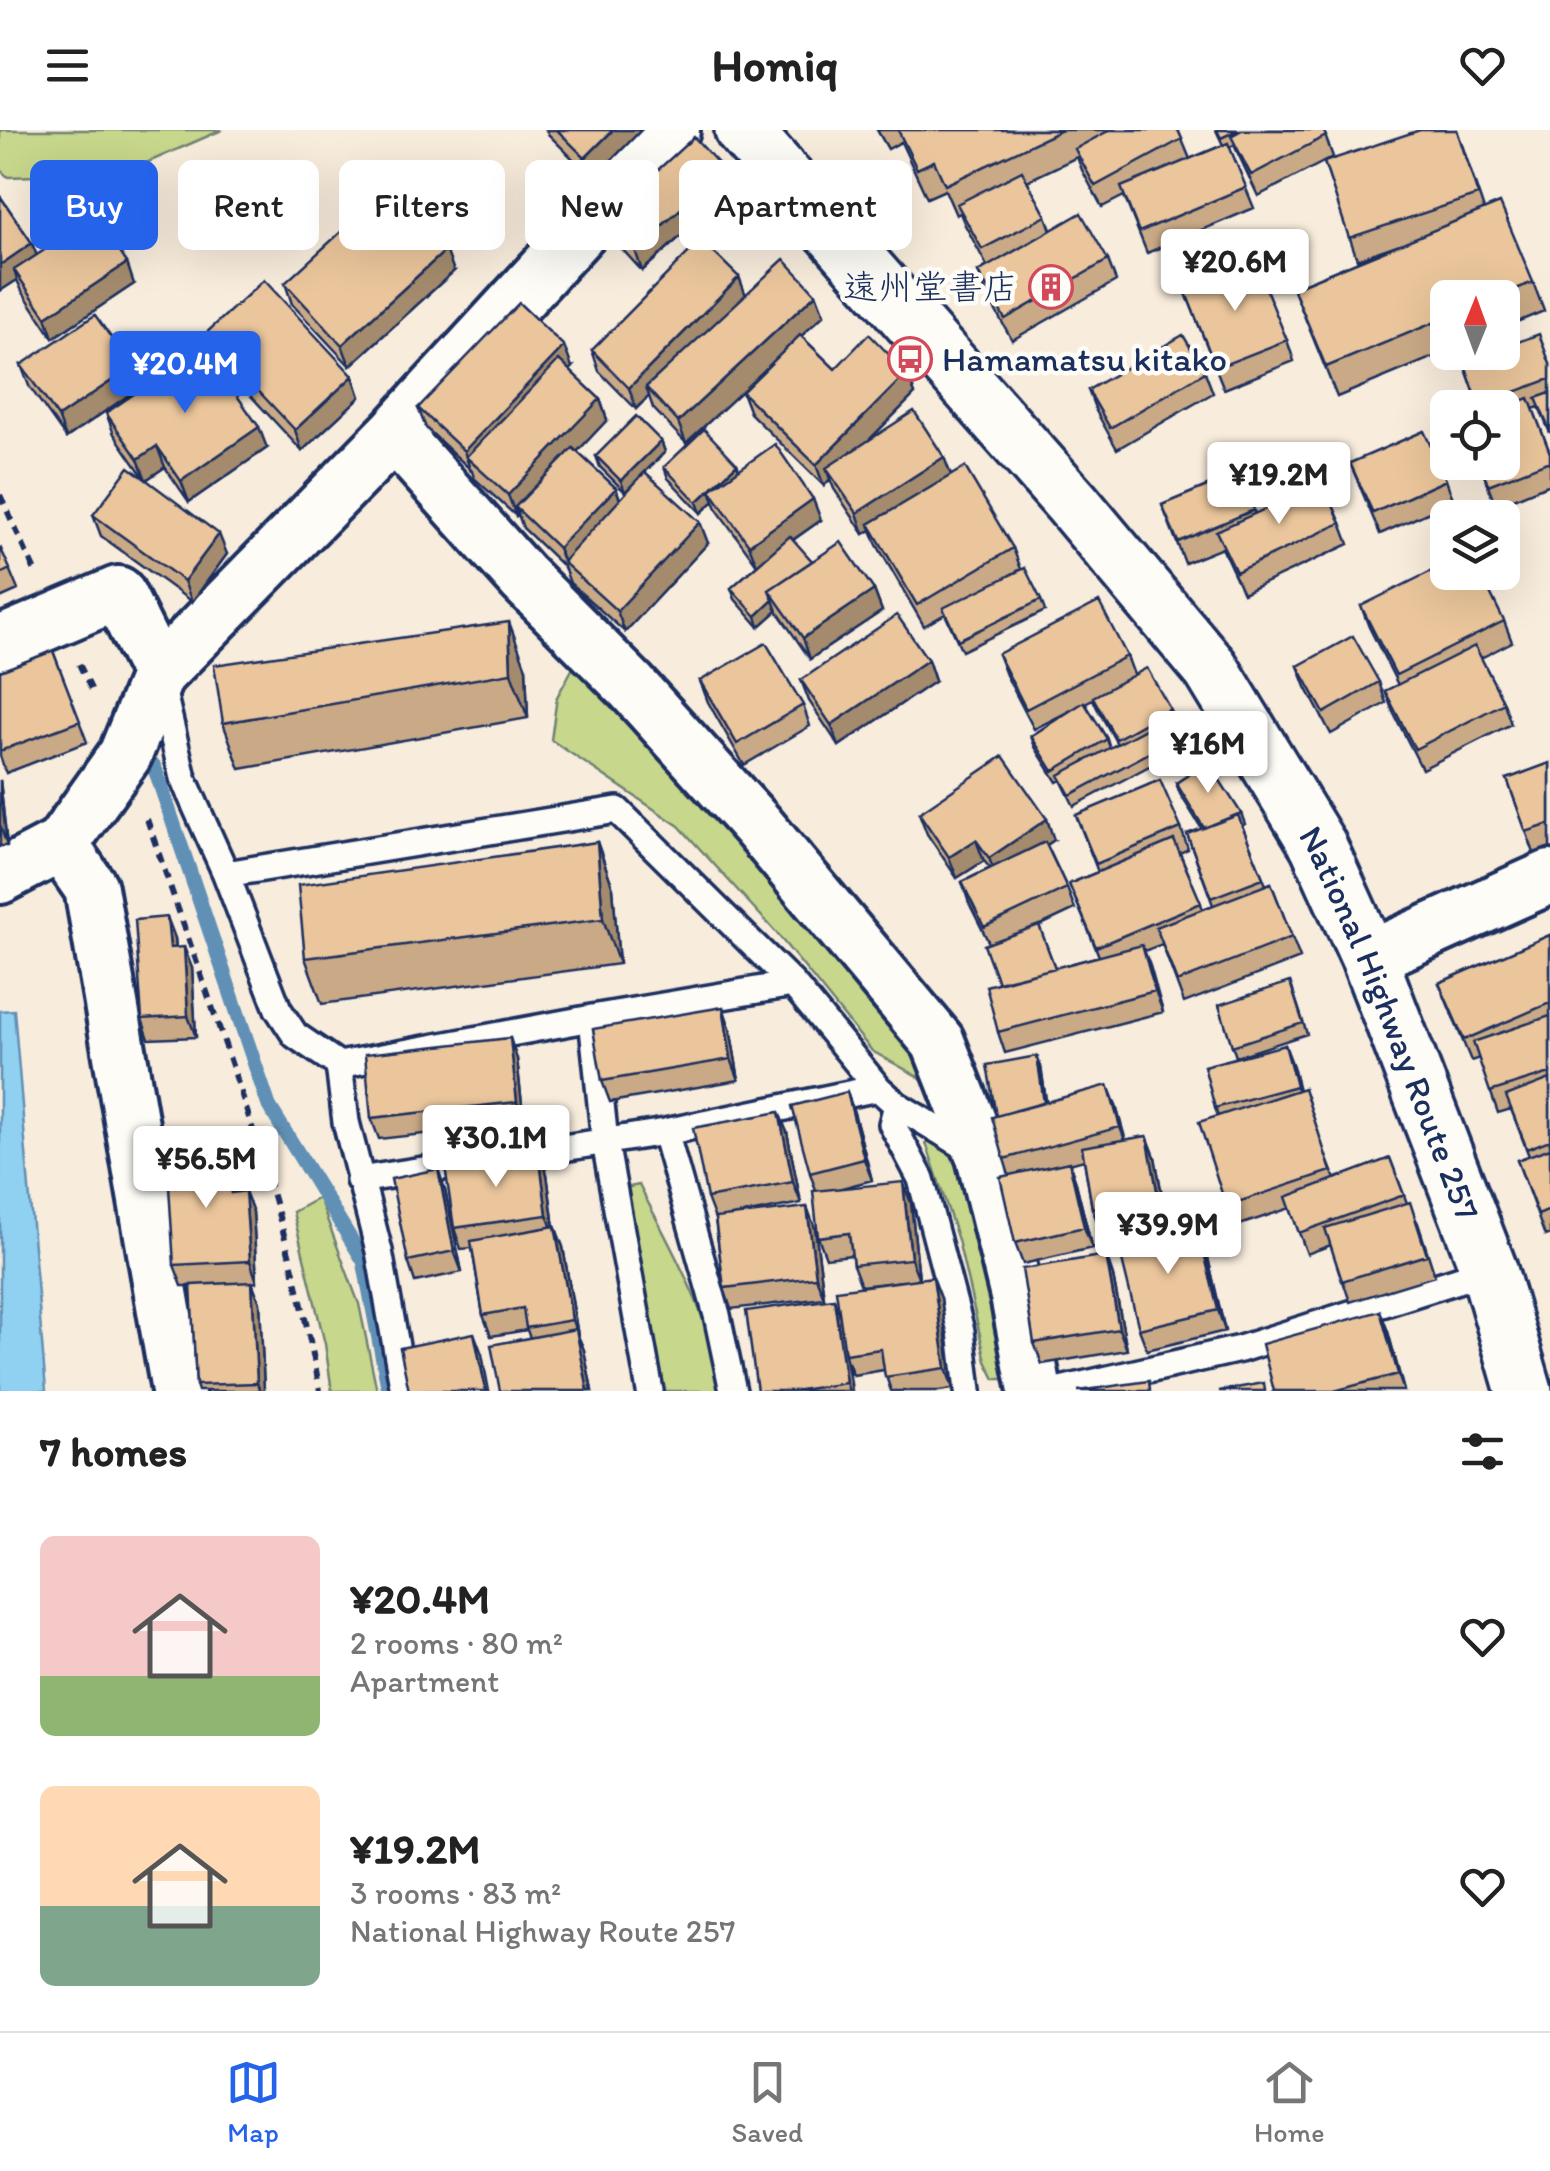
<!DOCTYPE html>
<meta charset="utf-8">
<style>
:root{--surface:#fff;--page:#f2f2f2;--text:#222;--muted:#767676;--line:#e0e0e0;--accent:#2563eb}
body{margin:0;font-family:Itim,"Klee One",sans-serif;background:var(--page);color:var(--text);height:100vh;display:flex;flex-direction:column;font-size:38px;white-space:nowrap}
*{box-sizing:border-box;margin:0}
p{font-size:32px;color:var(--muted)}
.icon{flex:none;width:55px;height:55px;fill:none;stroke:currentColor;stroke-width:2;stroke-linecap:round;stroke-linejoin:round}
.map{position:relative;height:1261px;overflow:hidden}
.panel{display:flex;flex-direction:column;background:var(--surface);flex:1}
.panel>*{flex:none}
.banner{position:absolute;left:30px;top:30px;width:1000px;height:90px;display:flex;gap:20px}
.needle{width:65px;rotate:1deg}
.tools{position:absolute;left:1430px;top:150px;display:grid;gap:20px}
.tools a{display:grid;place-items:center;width:90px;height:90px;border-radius:15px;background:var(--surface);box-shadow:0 10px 40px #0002;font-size:50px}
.price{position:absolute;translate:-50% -85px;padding:0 22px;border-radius:10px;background:#fff;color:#222;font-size:32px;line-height:65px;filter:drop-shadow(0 2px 5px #0008)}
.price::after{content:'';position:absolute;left:50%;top:60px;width:30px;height:22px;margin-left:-15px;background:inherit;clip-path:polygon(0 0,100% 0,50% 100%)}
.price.current{background:var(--accent);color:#fff}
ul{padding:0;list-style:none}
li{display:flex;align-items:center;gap:30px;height:250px;padding:0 40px}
li span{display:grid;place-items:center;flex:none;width:280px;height:200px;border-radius:15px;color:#555}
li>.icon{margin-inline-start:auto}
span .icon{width:120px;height:120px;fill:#fffc;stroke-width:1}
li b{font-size:42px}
h2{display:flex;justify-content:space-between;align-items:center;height:120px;padding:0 40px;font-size:42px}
.tag{padding:0 35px;border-radius:15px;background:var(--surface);box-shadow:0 10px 40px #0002;font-size:35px;line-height:90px}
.tag.current{background:var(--accent);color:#fff}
header{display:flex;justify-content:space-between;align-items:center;height:130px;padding:0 40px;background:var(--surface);font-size:45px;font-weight:700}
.dock{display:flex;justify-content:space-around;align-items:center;height:140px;border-top:2px solid var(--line);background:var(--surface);font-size:28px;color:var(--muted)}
.dock a{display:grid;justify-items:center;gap:5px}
.dock .current{color:var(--accent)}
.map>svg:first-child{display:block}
.green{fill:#c7d78b;stroke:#718374;stroke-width:2.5}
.water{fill:#90d0f1;stroke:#6190b6;stroke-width:2.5}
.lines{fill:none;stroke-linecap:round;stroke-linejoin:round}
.stream{stroke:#6190b6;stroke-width:15}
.service-casing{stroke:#1b2f5e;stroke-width:32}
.minor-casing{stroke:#1b2f5e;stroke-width:60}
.trunk-casing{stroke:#1b2f5e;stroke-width:62}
.path{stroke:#1b2f5e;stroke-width:6;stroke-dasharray:10 8;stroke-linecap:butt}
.service{stroke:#fdfcf7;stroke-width:25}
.minor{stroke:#fdfcf7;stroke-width:52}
.trunk{stroke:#fdfcf7;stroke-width:55}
.wall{fill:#caaa86;stroke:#1b2f5e;stroke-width:2.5;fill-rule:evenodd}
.shaded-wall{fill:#a48b6d;stroke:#1b2f5e;stroke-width:2.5}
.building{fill:#ebc69c;stroke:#1b2f5e;stroke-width:2.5}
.labels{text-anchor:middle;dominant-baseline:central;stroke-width:9;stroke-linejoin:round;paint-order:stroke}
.poi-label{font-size:35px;fill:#1b2f5e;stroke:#fdfcf7;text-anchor:end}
.street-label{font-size:35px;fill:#1b2f5e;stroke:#fdfcf7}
</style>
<header><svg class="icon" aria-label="menu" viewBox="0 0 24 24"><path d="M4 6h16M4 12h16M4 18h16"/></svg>Homiq<svg class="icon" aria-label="heart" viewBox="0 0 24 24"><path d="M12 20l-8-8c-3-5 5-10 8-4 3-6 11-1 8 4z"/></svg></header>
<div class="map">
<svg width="1550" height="1261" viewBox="0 0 1550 1261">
<rect width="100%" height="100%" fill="#f8ecdc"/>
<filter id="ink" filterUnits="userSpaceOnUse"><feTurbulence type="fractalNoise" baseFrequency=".01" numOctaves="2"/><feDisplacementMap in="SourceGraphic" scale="20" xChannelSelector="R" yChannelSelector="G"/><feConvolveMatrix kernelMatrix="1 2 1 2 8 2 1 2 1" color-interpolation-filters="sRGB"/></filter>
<g filter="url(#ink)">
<path class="green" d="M0 0H222L123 43 8 47 0 40Z
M575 534 615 562 921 910 939 958 872 921 774 800 679 696 551 610 557 567Z
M938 1007 955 1020 975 1049 1006 1249H995L986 1231 958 1110 926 1013Z
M639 1055C672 1120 713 1187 719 1261H664L638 1143 625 1058Z
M319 1068 359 1174 377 1261H332L325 1214 293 1082Z"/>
<path class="water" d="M14 880 46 1261H0V881Z"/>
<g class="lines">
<path class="stream" d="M154 636 269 976 364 1131 389 1261"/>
<g class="service-casing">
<path id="service" d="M162 558 183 648 226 744 617 680 793 854 878 958 897 975 973 1021
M226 744 278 879 295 905 339 935 592 888 793 854
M592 888 605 1012 650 1261
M339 935 346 992 379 1121 404 1261
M897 975 892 994 921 1049 961 1201 968 1261
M665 1002 717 1185 733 1261
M359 1050 665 1002 878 958
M1056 1261 1240 1219 1489 1140"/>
</g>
<g class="minor-casing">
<path id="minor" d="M673 0 394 304 523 448 631 556 757 695 938 912 983 1027 1017 1166 1035 1261
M0 513 118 463 158 544
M0 747 61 715
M1369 828 1550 747
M178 1261 91 758 61 715 125 625 158 544 394 304"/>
</g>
<g class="trunk-casing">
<g id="trunk">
<path id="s1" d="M743 0 1072 373 1211 539 1318 715 1369 828 1489 1140 1524 1261"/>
</g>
</g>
<path class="path" d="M0 365 35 441
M79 534 93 563
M147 689C211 878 284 1064 320 1261"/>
<use href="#service" class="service"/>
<use href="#minor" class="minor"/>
<use href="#trunk" class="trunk"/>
</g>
<path class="wall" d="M546 0H641L593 49 548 4Z
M877 0H1178L1190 29 1223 15 1216 0H1323L1333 27 1258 66 1234 15 1229 17 1254 78 1147 123 1124 66 1102 77 1082 40 1077 27 1027 51 1046 86 1051 100 1108 130 1116 151 1012 210 986 163 978 142 987 136 965 95 960 83 956 85 945 60 927 68 901 12 888 19Z
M1457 0 1484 80 1533 152 1544 181 1502 198V168H1448V221L1337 267 1293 158 1400 114 1357 129 1324 32Z
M724 40 731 61 642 141 613 109 605 88Z
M0 66 32 113 36 125 134 154 53 208 22 161 17 150 0 161Z
M454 141 350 236 292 174 285 153Z
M739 147 745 165 816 164 824 185 801 206 835 239 907 243 915 264 869 310 951 346 1013 418 1021 439 1010 445 1041 470 1045 481 962 521 945 484 924 496 877 415 871 400 864 404 834 359 830 349 824 356 750 283 742 262 778 227 686 313 653 278 649 266 636 279 599 241 592 220Z
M1184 158 1287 210 1294 231 1224 259Z
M205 204 353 246 360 267 302 321 213 225Z
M1464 233 1550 234V303L1539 277 1533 279 1550 323V354L1496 376 1479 332H1502V278H1480Z
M21 235 139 258 66 308 29 256Z
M572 237 569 240 600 269 607 290 577 322 616 358 620 369 708 413 625 502 570 453 564 437 523 398 518 384 516 386 474 348 472 341 426 298 418 278Z
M1205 242 1213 263 1117 319 1096 281 1088 260Z
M106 283 267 318 189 372 165 337 146 350 227 424 192 472 101 406 93 385 145 349 114 304Z
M661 311 665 322 625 362 600 337 596 326Z
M1350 333 1446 350 1454 371 1380 404Z
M737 334 739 339 821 390 793 410 812 431 874 460 882 481 810 529 777 481 759 497 735 469 731 458 757 435 718 381 714 371 701 383 668 348 664 337Z
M1238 343 1255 384 1341 393 1349 414 1243 463 1222 418 1185 433 1162 375Z
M0 417 18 460 0 468Z
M1361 476 1504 491 1512 512 1481 528 1504 573 1511 594 1422 639 1393 582 1385 561 1398 555 1369 497Z
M53 521 87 612 6 643 0 626V541Z
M998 524 1127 526 1134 545 1170 579 1174 590 1156 600 1168 626 1074 676 1061 650 1057 652 1035 617 1031 606 1075 578 1034 599 1006 545ZM1093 569 1097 578 1117 614 1110 618 1107 609 1085 573Z
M928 530 935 551 839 616 809 571 801 550Z
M1298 536 1379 552 1386 573 1331 604 1306 557Z
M526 538 528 588 240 639 223 593Z
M700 551 803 575 810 596 744 635 708 572Z
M1550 633V717L1534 723 1507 649Z
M0 650 7 716H0Z
M1176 653 1241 683 1245 694 1242 696 1266 755 1271 753 1300 828 1184 873 1162 814 1144 821 1163 882 1005 923 998 902V852L989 813 969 773 962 752 990 738 984 731 957 748 927 704 919 683 1054 710 1047 715 1067 758 1075 779 1039 796 1055 838 1099 826 1069 754 1098 742 1076 685 1181 698 1188 719 1180 723 1203 779 1213 775 1187 704 1202 699 1180 664Z
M597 712 613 758 619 834 322 874 305 828Z
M1550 805V1104L1545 1106 1517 1030 1529 1026 1511 979 1498 983 1479 928 1471 931 1439 853Z
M175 808 176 818 192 838 196 907 149 909 142 889Z
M1290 852 1307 904 1236 927 1219 875Z
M730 898 739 950 610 972 602 951Z
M1285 915 1299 960 1335 1049 1390 1028 1407 1073 1418 1093 1435 1146 1350 1172 1331 1115 1307 1124 1290 1078 1234 1097 1226 1076 1218 986 1215 978Z
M517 929 524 993 379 1009 371 988Z
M1041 937 1046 972 1116 976 1125 1010 1147 1006 1155 1027 1166 1087 1100 1099 1092 1078 1084 1030 1069 1034 1076 1053 1092 1118 1023 1134 1015 1113 1009 1045 1004 1029 996 986Z
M847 962 854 983 872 1050 838 1059 911 1073 919 1149 941 1168 953 1259 939 1261H891L884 1240 853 1245 848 1232 852 1261H757L840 1185 903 1151 861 1156 853 1135 852 1125 826 1128 818 1107 816 1061 810 1043Z
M787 1002 801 1073 727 1087 815 1098 824 1168 731 1179 724 1158 715 1089 707 1068Z
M539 1023 547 1044 554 1097 555 1096 563 1117 578 1206 584 1220 592 1261H500L530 1208 527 1200 491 1206 483 1185 472 1118 461 1119 454 1098Z
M438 1039 445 1060 462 1142 415 1152 408 1131Z
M236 1043 237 1062 253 1082 257 1152 252 1153 260 1173 264 1261H198L196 1255 192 1156H182L174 1135Z
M1205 1115 1225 1201 1147 1220 1139 1199Z
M1106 1125 1113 1146 1127 1220 1042 1234 1034 1213Z
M1380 1181 1388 1202 1404 1261H1274Z"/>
<path class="shaded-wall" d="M613 0H641L593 49 585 28Z
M724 40 731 61 642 141 635 120Z
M32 113 40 134 14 140 17 150 0 161V135Z
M446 120 454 141 350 236 342 215Z
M127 133 134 154 53 208 46 187Z
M739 147 747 168 646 257 649 266 636 279 629 258Z
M816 164 824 185 686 313 678 292Z
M564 216 572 237 476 336 466 327 471 342 464 321Z
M132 237 139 258 66 308 58 287Z
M907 243 915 264 832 347 826 338 830 349 824 356 816 335Z
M353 246 360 267 302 321 295 300Z
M600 269 607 290 520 382 515 377 518 384 516 386 508 365Z
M259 297 267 318 189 372 181 351Z
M661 311 665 322 625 362 621 351Z
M157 316 165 337 146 350 138 329Z
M944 327 952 348 869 394 871 400 864 404 857 383Z
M737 334 741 345 710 360Z
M616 358 623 379 564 433 558 418Z
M710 360 714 371 701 383 697 372Z
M813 369 821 390 757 435 749 415Z
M700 392 708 413 625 502 617 481Z
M219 404 227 424 192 472 184 451Z
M874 460 882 481 810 529 803 508Z
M773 470 777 481 759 497 756 486Z
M509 492 526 538 528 588 511 543Z
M928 530 935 551 839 616 831 595Z
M0 650 7 716 0 695Z
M1047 689 1054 710 997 749 989 728Z
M976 710 984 731 957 748 949 727Z
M597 712 613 758 619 834 603 789Z
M167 787 175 808 177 839 170 818Z
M1142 815 1150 836 1163 882 1155 861Z
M184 817 192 838 196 907 188 886Z
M723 877 730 898 739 950 731 929Z
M510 908 517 929 524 993 517 972Z
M1285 915 1293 936 1303 977 1296 956Z
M1037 926 1041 937 1049 989 1045 978Z
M1108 955 1116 976 1128 1018 1120 997Z
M847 962 854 983 872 1050 864 1029Z
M779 982 787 1002 801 1073 793 1052Z
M1147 1006 1155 1027 1166 1087 1158 1066Z
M229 1022 236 1043 238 1084 231 1063Z
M539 1023 547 1044 555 1106 547 1085Z
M1069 1032 1076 1053 1092 1118 1084 1097Z
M438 1039 445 1060 462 1142 454 1121Z
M903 1052 911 1073 919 1149 911 1129Z
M245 1061 253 1082 257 1152 250 1131Z
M807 1077 815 1098 824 1168 816 1147Z
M1197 1094 1205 1115 1225 1201 1218 1180Z
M555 1096 563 1117 578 1206 584 1220 592 1261H588L577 1205 572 1190Z
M1106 1125 1113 1146 1127 1220 1119 1199Z
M933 1147 941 1168 953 1259 946 1238Z
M252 1152 260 1173 264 1261H260L257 1253Z
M834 1169 842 1190 845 1224 852 1261H849L846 1253Z
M1380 1181 1388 1202 1404 1261 1398 1244Z
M474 1203 482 1224 489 1261H486Z"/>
<path class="building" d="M557 0H613L585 28Z
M898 0H1062L945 55 934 31 917 39Z
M1110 0H1178L1182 9 1095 56 1075 19Z
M1217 0H1238L1221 8Z
M1242 0H1323L1326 6 1251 45 1231 6Z
M1420 0H1457L1478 65 1349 108 1324 32Z
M694 7 724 40 635 120 605 88Z
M1228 13 1246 57 1139 102 1121 57Z
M1022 41 1046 86 982 119 957 74Z
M389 58 446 120 342 215 285 153Z
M0 66 32 113 0 135Z
M1500 73 1533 152 1495 168H1448V187L1326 237 1293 158Z
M1081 83 1108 130 1005 189 978 142Z
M96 86 127 133 46 187 14 140Z
M701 110 739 147 629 258 592 220Z
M784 129 816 164 678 292 646 257Z
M1254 130 1287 210 1216 238 1184 158Z
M264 150 353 246 295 300 205 204Z
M519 173 564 216 464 321 418 278Z
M95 185 132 237 58 287 21 235Z
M869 204 907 243 816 335 742 262 800 205 835 239Z
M1539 204 1550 234V249L1479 275 1464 233 1491 222H1502V218Z
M1183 205 1205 242 1110 298 1088 260Z
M203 217 259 297 181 351 157 316 138 329 106 283Z
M559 230 600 269 508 365 466 327Z
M1550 263V301L1536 268Z
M1529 268 1550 323V331L1488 355 1480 332H1502V278Z
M914 281 944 327 857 383 826 338Z
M636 286 661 311 621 351 596 326Z
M704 299 737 334 697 372 664 337Z
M1424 301 1446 350 1373 383 1350 333Z
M775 314 813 369 749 415 710 360Z
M573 318 616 358 558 418 515 377Z
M129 337 219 404 184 451 93 385Z
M965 337 1013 418 917 475 869 394Z
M645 342 700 392 617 481 563 432Z
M1238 343 1254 380 1178 412 1162 375Z
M1323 353 1341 393 1236 442 1216 401Z
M790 406 812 431 769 460 773 470 756 486 731 458Z
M841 412 874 460 803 508 769 460Z
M0 417 10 439 0 444Z
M1448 433V442H1480L1504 491 1396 545 1361 476Z
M1025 438 1041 470 958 510 943 478Z
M1099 472 1127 526 1026 579 998 524Z
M897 485 928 530 831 595 801 550Z
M509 492 511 543 223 593 214 535Z
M1353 506 1379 552 1324 583 1298 536Z
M766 513 803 575 737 614 700 551Z
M1475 516 1504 573 1415 619 1385 561Z
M53 521 80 591 0 621V541Z
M1147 538 1170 579 1116 609 1093 567Z
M1084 572 1107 609 1053 641 1031 606Z
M1153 595 1164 615 1070 665 1059 645Z
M1003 626 1047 689 989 728 976 710 949 727 919 683Z
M1208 632 1241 683 1204 698 1176 653Z
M1550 633V694L1526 702 1507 649Z
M1160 650 1181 698 1096 734 1076 685Z
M1238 685 1263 748 1211 768 1187 704Z
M1174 710 1201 773 1096 817 1069 754Z
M597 712 603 789 305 828 298 755Z
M1045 712 1067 758 984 797 962 752Z
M1271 753 1292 807 1177 852 1156 797Z
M167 787 170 818 184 817 188 886 142 889 135 790Z
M1039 795 1055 838 998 852 984 815Z
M1550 805V873L1464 910 1439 853Z
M1142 815 1155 861 998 902 986 856Z
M1290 852 1303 893 1232 916 1219 875Z
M723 877 731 929 602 951 593 899Z
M1550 886V943L1490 962 1473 912Z
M510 908 517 972 371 988 365 924Z
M1285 915 1296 956 1215 978 1204 936Z
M1037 926 1044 973 996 986 987 935Z
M1550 949V1010L1527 1019 1506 966Z
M1108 955 1120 997 1004 1029 992 987Z
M1304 958 1331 1041 1226 1076 1199 992Z
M847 962 864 1029 810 1043 792 976Z
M779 982 793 1052 707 1068 693 998Z
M1147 1006 1158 1066 1092 1078 1082 1017Z
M1550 1018V1080L1538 1085 1517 1030Z
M229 1022 231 1063 245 1061 250 1131 174 1135 167 1026Z
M539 1023 547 1085 454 1098 445 1036Z
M1390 1028 1404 1065 1299 1103 1286 1067Z
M1069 1032 1084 1097 1015 1113 1000 1047Z
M438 1039 454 1121 408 1131 391 1049Z
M903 1052 911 1129 853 1135 849 1103 818 1107 813 1061Z
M1410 1072 1427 1125 1342 1151 1325 1098Z
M807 1077 816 1147 724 1158 715 1088Z
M1197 1094 1218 1180 1139 1199 1118 1114Z
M555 1096 572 1190 526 1198 523 1178 483 1185 471 1111Z
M1106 1125 1119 1199 1034 1213 1022 1139Z
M933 1147 946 1238 885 1247 881 1219 845 1224 836 1160Z
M252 1152 257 1253 196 1255 191 1155Z
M834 1169 846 1253 793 1261H757L746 1181Z
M1380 1181 1398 1244 1334 1261H1274L1262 1214Z
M576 1199 588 1261H500L491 1215Z
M474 1203 486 1261H409L400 1218Z
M1149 1251 1150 1261H1078Z
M1264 1253 1265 1261H1219Z"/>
</g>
<defs>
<g id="building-ring" transform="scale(2.25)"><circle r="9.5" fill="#fdfcf7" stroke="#d1495b" stroke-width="1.5"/><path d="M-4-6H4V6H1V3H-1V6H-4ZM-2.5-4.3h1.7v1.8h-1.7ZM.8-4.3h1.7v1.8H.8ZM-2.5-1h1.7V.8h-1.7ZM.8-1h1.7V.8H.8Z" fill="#d1495b"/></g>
<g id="bus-ring" transform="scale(2.25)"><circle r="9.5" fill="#fdfcf7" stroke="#d1495b" stroke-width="1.5"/><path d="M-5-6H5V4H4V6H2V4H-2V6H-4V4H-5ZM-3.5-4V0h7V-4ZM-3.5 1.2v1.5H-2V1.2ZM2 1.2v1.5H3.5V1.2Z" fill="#d1495b"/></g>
</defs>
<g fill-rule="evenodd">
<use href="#building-ring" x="1051" y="157"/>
<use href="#bus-ring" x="910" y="229"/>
</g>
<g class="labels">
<g class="poi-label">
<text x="1018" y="157">遠州堂書店</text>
<text x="942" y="229" text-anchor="start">Hamamatsu kitako</text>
</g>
<g class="street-label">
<text stroke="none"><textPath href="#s1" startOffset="1112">National Highway Route 257</textPath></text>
</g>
</g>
</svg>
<div class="tools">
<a><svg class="needle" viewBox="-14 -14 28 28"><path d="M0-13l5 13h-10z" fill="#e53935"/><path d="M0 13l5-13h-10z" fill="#767676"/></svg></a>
<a><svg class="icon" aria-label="locate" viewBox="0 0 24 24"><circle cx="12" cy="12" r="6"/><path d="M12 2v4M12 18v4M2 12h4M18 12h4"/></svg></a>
<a><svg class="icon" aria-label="layers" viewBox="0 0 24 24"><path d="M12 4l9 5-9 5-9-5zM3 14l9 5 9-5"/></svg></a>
</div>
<b class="price" style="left:1235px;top:184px">¥20.6M</b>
<b class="price current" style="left:185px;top:286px">¥20.4M</b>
<b class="price" style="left:1279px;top:397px">¥19.2M</b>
<b class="price" style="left:1208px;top:666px">¥16M</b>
<b class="price" style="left:496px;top:1060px">¥30.1M</b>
<b class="price" style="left:206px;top:1081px">¥56.5M</b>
<b class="price" style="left:1168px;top:1147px">¥39.9M</b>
<div class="banner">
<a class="tag current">Buy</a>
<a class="tag">Rent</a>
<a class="tag">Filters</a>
<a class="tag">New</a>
<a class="tag">Apartment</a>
</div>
</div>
<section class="panel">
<h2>7 homes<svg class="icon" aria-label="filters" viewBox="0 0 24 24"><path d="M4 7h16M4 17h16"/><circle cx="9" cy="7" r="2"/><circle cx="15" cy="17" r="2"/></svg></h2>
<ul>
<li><span style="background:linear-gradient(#f6c9c9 70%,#8fb573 0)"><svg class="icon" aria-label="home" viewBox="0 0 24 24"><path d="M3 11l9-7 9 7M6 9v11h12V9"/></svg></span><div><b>¥20.4M</b><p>2 rooms · 80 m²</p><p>Apartment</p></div><svg class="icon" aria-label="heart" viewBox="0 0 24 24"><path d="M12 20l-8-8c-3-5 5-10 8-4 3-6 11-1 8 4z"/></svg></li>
<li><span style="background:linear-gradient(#ffd9b3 60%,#7fa58c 0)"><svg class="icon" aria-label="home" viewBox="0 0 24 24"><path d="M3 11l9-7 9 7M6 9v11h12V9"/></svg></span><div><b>¥19.2M</b><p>3 rooms · 83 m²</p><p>National Highway Route 257</p></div><svg class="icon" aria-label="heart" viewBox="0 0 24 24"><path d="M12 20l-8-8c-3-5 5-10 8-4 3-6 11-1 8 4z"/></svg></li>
</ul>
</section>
<nav class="dock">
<a class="current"><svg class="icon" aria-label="map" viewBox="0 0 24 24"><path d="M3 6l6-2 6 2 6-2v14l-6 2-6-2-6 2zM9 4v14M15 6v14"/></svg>Map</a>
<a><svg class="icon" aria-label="saved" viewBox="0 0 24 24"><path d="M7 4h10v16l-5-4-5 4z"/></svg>Saved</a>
<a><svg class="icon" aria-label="home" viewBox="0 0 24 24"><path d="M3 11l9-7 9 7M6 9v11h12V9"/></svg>Home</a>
</nav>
